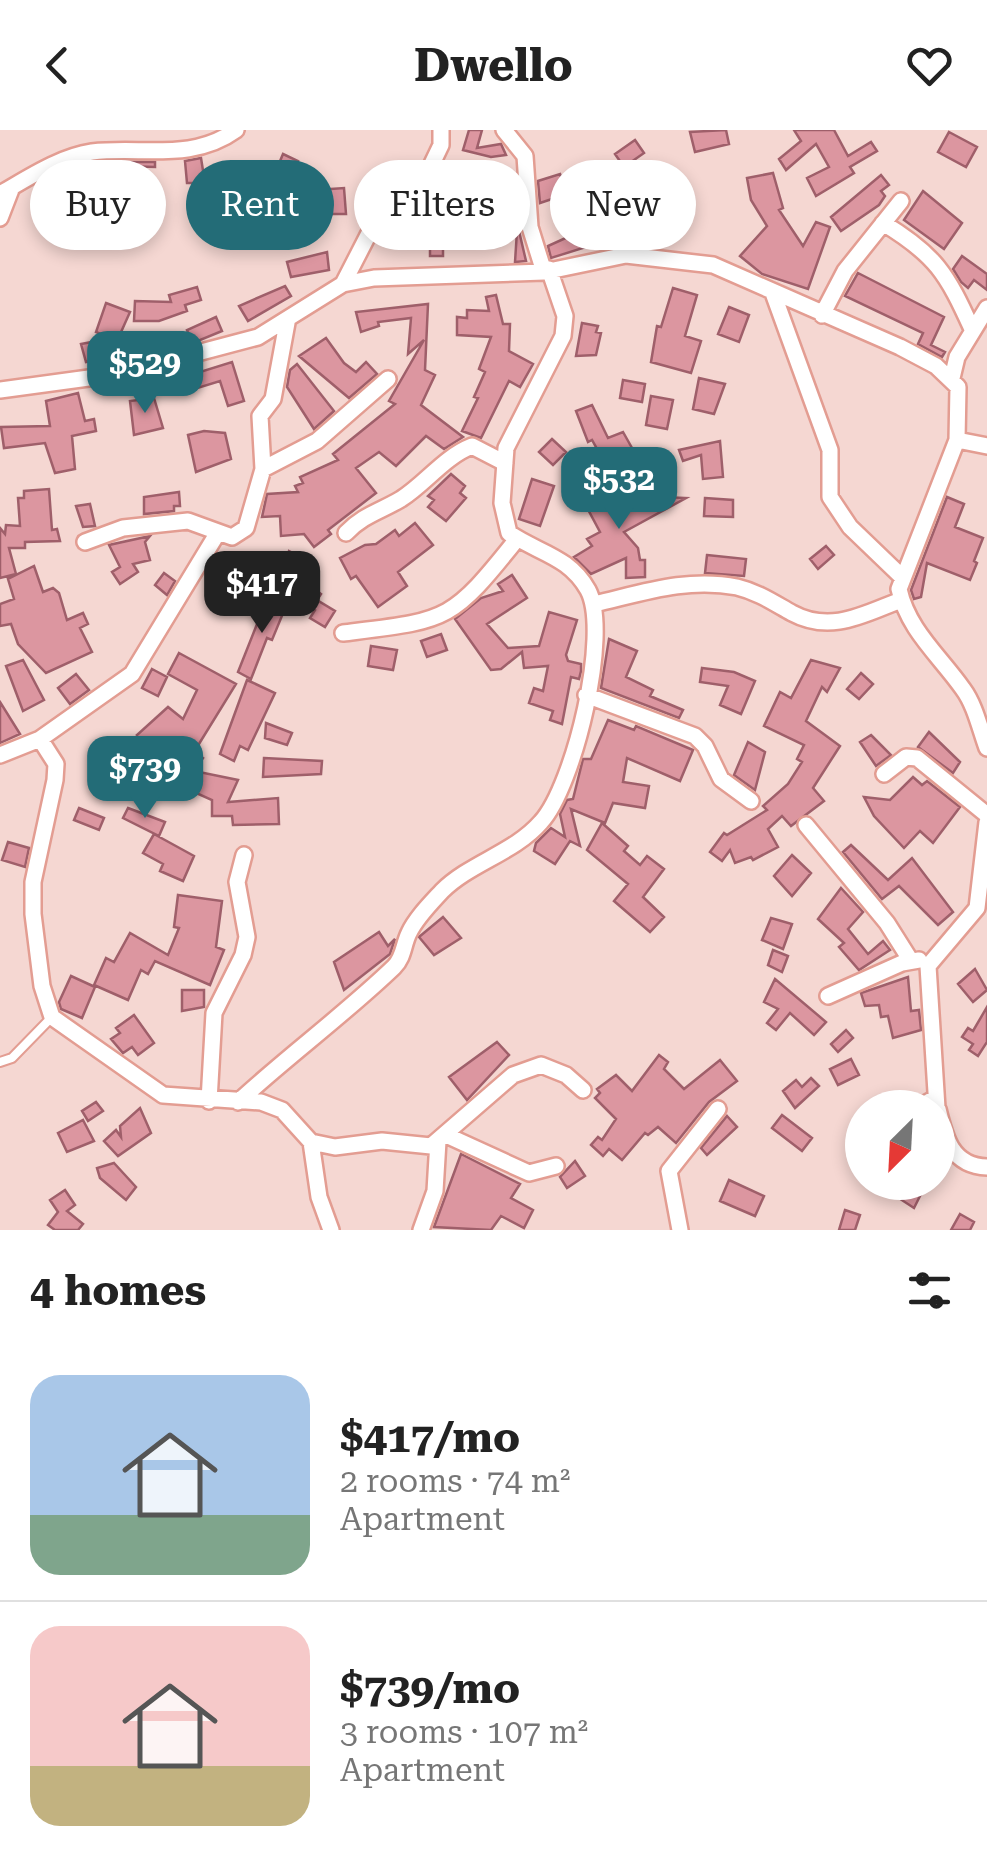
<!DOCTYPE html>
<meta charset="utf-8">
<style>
:root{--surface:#fff;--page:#f6f6f6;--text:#222;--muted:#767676;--line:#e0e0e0;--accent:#236c77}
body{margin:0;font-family:"Roboto Serif",serif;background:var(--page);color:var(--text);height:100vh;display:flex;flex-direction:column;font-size:38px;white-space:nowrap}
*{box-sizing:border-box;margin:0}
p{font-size:32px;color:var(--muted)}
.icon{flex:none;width:55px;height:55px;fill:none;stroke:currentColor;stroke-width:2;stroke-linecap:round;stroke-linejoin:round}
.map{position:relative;height:1100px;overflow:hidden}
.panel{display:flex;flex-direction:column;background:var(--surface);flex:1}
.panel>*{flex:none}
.banner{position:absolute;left:30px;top:30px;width:928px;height:90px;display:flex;gap:20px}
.needle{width:65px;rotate:204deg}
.buttons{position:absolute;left:845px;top:960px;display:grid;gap:20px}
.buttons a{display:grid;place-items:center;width:110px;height:110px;border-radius:50%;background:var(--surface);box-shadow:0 5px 15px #0003;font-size:50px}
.price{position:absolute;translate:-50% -85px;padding:0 22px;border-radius:20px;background:var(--accent);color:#fff;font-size:32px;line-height:65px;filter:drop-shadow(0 2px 5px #0008)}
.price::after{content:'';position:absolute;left:50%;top:60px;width:30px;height:22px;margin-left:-15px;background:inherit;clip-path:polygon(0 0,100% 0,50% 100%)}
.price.on{background:#222;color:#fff}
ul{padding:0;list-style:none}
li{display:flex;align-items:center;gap:30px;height:250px;padding:0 30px}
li+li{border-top:2px solid var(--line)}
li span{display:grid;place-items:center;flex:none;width:280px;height:200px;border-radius:30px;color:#555}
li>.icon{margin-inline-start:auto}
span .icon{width:120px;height:120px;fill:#fffc;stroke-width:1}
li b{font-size:42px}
h2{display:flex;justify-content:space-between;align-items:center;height:120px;padding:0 30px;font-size:42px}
.tag{padding:0 35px;border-radius:45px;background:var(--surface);box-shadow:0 5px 15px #0003;font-size:35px;line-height:90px}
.tag.on{background:var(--accent);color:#fff}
header{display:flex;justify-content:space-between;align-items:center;height:130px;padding:0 30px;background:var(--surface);font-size:45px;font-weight:700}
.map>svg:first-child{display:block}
.building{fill:#dc96a0;stroke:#9f5f6a;stroke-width:2.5}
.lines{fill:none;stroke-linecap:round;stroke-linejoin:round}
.service-casing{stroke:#e39d92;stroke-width:12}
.minor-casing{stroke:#e39d92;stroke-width:20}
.service{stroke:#fff;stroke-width:8}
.minor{stroke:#fff;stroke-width:15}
</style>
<header><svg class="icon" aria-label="back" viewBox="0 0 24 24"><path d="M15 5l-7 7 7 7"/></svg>Dwello<svg class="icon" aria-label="heart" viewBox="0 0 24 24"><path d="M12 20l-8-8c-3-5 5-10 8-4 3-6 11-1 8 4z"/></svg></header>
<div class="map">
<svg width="987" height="1100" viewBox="0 0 987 1100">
<rect width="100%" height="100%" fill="#f5d7d2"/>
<path class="building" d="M469 0H482L477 18 501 14 506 25 491 27 463 20Z
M726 0 729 14 695 22 690 2Z
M794 0H834L848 26 871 12 877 21 850 37 854 43 816 66 807 48 829 37 816 14 786 40 779 29 801 11Z
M949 2 977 17 966 37 938 22Z
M635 10 644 23 624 37 615 24Z
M283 24 298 31 292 43 278 36Z
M201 28 205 53H187L185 31Z
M111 32H155V37L122 36V40L88 44 87 35Z
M773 43 783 78 779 80 803 116 816 92 830 97 808 159 762 144 740 126 767 96 751 70 747 48Z
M560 44 567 64 540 73 538 51Z
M881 45 889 55 881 61 885 66 879 75 841 101 831 87Z
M648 49 658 71 640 78 631 56Z
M471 51 488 52V63H471Z
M344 58 346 84H319L316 98 299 93 303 78 318 82 317 60Z
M443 60 464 65 459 86 443 83V126H430V112H415V94L419 72 431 62 442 64Z
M923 61 962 93 944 119 904 90Z
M493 70 513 71V87L492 86Z
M621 75 638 91 630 99 627 96 600 119 592 115 551 128 548 116 581 101 584 109Z
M517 101H519L526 131 515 132Z
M327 122 329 140 291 147 287 132Z
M962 126 987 144V160L974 150 968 158 961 152 953 139Z
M858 143 944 187 931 215 945 222 942 227 918 214 923 203 845 166Z
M285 156 291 166 248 191 239 176Z
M197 157 201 170 185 175 187 181 159 191H134L135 171 171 172 169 165Z
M673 158 697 165 685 206 701 211 691 243 651 232 657 196 661 197Z
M496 165 503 194H510L509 221 533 234 520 257 509 251 481 308 462 301 478 268 474 267 485 242 479 239 491 207 457 205V187L467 188V180L489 181 486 167Z
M106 173 130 182 117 211 96 202Z
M428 174 425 240 435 245 421 275 463 307 444 319 426 306 396 336 379 322 356 338 376 363 328 400 331 404 314 417 304 404 281 406 280 386 262 387 267 364 298 362 295 356 303 353 300 347 338 330 333 324 395 274 389 271 424 210 408 224 411 188 378 192 379 196 361 202 356 182Z
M729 177 749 185 739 212 718 204Z
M216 187 222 201 193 213 187 200Z
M582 193 598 196 596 202 601 203 596 225 576 226Z
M326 208 344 233 356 242 366 232 377 244 349 268 299 226Z
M97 211 102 229 86 232 81 214Z
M232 232 244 271 228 276 220 251 191 260 187 246Z
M297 234 334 281 314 299 287 257 290 240Z
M699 248 725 254 714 284 693 279Z
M623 250 645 254 642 272 620 268Z
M78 263 85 291 94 289 96 301 72 306 75 339 55 343 45 313 4 318 1 297 50 296 46 271Z
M651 266 673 270 667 299 646 295Z
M154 268 163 298 134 305 130 271Z
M592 275 608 308 623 302 632 318 605 333 592 310 588 312 576 281Z
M204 301 225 303 231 329 196 342 188 305Z
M552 309 566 322 553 335 539 322Z
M720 311 723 347 703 349 701 325 683 331 679 320Z
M662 327 660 336 668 352 642 355 635 343Z
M451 344 465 356 460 363 466 368 446 391 428 377 434 370 428 366Z
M532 349 554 356 540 396 519 389Z
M49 359 52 400 57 399 60 411 25 412V418H9L16 444 0 448V398L5 404 6 395 20 396 18 368H24V361Z
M606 361 616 380 639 366 686 368 624 402 638 418 640 430H645V447L626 448V428L591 444 574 427 592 416 587 409 600 402 584 372Z
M179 362 180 376H174V381L144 384V367Z
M947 367 964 374 955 397 983 408 974 431 977 433 970 450 927 433 921 467 914 469 911 460Z
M705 368 733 370V387L704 386Z
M90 374 95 396 83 397 76 376Z
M415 393 433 415 398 442 407 456 378 477 356 446 351 449 340 428 365 415 376 414 395 400 399 406Z
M150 406 145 412 150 430 133 434 138 442 120 454 112 442 120 437 109 415Z
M826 416 834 425 818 439 810 429Z
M289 421 301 427 293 442 284 438Z
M707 425 746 429 744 446 705 443Z
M34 436 43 462 53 458 59 463 67 490 83 483 88 494 80 498 92 522 46 543 18 514 11 494 0 496V474L14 469 8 449Z
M164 443 175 451 167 465 155 455Z
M512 445 527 468 487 494 508 518 539 516 549 482 577 490 566 525 568 531 581 534V541L579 549 571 547 562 594 550 590 553 581 529 573 534 558 543 561 548 536 524 538 522 522 501 539 491 540 455 489 481 468 503 461 498 454Z
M312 457 321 464 317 470 335 481 325 497 310 488 315 480 294 465 299 458 307 464Z
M267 469 286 476 272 510 267 508 251 549 238 542Z
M441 504 447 520 427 527 421 511Z
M609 509 637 521 626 547 653 560 650 566 683 580 679 588 601 558Z
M371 516 397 520 393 540 368 536Z
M179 523 236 554 194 622 203 628 194 641 238 650 228 672 278 668 279 694 233 695 232 686H212V670L154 644 161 627 137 605 168 577 183 589 197 560 168 544Z
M23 530 44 570 23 581 6 536Z
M811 530 840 538 827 562 822 557 806 591 840 616 813 658 824 671 791 696 782 686 768 699 778 717 753 730 751 727 735 733 730 720 722 731 710 722 724 703 727 705 767 680 763 676 788 654 802 632 797 629 804 615 764 596 780 562 791 568Z
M702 538 734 542 755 551 741 584 720 575 728 556 700 552Z
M152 539 167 547 158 566 142 558Z
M861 543 873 554 859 569 847 559Z
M76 544 89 560 70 574 58 558Z
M247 550 275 563 248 620 240 616 234 631 220 624Z
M0 572 20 604 0 613Z
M608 590 634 600 636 596 693 620 680 651 627 628 623 652 649 656 645 678 613 673 605 693 571 679 580 716 570 711 555 734 534 721 536 713 551 698 565 707 560 684 567 670 573 669 583 629H591Z
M266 593 292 603 287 615 265 608Z
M929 602 960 632 953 643 918 617Z
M871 605 891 625 876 636 860 612Z
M748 612 765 622 755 660 734 645Z
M264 628 322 631 321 644 263 647Z
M913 647 922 655 927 651 960 677 933 713 920 701 904 718 874 686 864 667 890 670Z
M79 678 104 688 99 700 74 690Z
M128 678 165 692 159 706 123 688Z
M602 693 628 716 624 721 640 735 647 726 664 739 643 767 664 787 650 802 614 771 628 754 587 720Z
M154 704 194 726 183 751 160 741 163 734 143 723Z
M8 712 29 718 25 737 2 730Z
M851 715 888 750 912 728 953 782 938 795 899 756 882 769 843 722Z
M792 725 811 743 792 766 774 746Z
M841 758 863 782 848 799 868 824 883 811 890 820 859 840 839 817 844 813 818 789Z
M178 765 222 771 216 817 224 820 210 855 155 831 148 844 141 840 128 870 94 855 106 828 114 832 130 803 168 825 179 798 174 797Z
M443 787 461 808 434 825 419 807Z
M771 788 792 794 783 819 762 810Z
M379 802 388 816 395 809 390 824 344 860 334 832Z
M773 820 788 826 782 842 768 835Z
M975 839 987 860 973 872 958 854Z
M71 846 95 857 82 888 61 879 59 872Z
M908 847 911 881 919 880 921 900 893 908 888 886 881 887 879 875 865 876 861 863Z
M775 849 826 892 814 905 790 883 776 900 767 893 778 879 764 872Z
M182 860H204V877L182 881Z
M987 877V912L978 926 969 920 973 914 962 907 968 898 973 901Z
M134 885 154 913 138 925 132 917 123 923 111 909 120 903 116 898Z
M846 900 853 908 838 922 831 914Z
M497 912 509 925 467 970 449 947Z
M659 925 668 932 664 939 684 959 720 930 737 951 709 972 676 1013 658 997 648 1005 645 1003 622 1030 609 1019 603 1026 591 1015 598 1007 602 1010 616 989 595 968 600 963 597 959 616 945 632 961Z
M851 929 859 945 838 955 830 939Z
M811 948 819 956 795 978 783 961 796 950 802 957Z
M96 972 103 981 88 991 82 981Z
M140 978 151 1003 118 1026 104 1011 116 1000 121 1007 120 996Z
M782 985 812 1008 802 1021 772 998Z
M727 986 737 997 707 1025 701 1018Z
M83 990 94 1011 67 1022 58 1003Z
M461 1024 520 1054 511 1068 533 1080 524 1098 501 1086 491 1100 434 1097Z
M575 1031 585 1046 567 1058 560 1047Z
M114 1033 136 1057 126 1070 100 1048 97 1038Z
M729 1050 764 1066 755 1086 720 1071Z
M898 1052H927L914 1078 891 1063Z
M65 1060 75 1075 67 1081 83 1094 78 1100H55L48 1095 58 1082 50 1070Z
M845 1080 860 1085 855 1100H839Z
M960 1084 974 1092 970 1100H951Z"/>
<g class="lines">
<g class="service-casing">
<path id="service" d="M0 932 12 928 52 887"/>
</g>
<g class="minor-casing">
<path id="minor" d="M504 0 525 26 530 97 544 142
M0 64C28 48 59 27 92 22 141 16 192 32 236 0
M0 88 12 57
M883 93C936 125 947 144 972 199
M343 154 381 80 420 59 441 15V0
M773 163 830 320V367L850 397 902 447
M822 185 845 141 901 71
M952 248 957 227 987 178
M0 260 118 244 258 207 343 154 374 148 544 142 626 125 713 135 900 217 936 236 958 257 957 310 899 459C908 500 939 525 963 559 975 575 980 599 987 618
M957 310 987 316
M263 339 317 311 388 249
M346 403C363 385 381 381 401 369 426 353 444 327 472 316L505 333
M85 412 123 398 188 391 232 407 246 398 263 339 260 286 273 269 287 193
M594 474C642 463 687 447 737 457 758 462 774 473 792 483 831 504 864 484 901 470
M343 503C448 490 450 493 517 409
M586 565 695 606 705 616 721 649 751 671
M40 609 56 634 55 650 33 752V784L42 856 52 887 163 965 261 972 282 980 311 1012 319 1067 331 1100
M0 625 40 609 132 544 217 404
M884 644 906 627 917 628 987 685
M806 695 887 793 911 831
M828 866 902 833 919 830
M209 971 214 883 243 825 247 807 237 752 244 725
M238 972C289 925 344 885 394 837 404 827 403 815 409 803 416 788 430 774 442 761 470 733 514 723 541 692 574 656 611 503 588 460 569 426 538 423 509 403L502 373 506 318 563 206 565 186 549 139
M918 978 935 968
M937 978 928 836 977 778 987 692
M938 979C945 1008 952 1036 987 1037
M446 1005 529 1043 556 1036
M311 1012 335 1017 382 1011 431 1016 513 945 541 935 566 945 583 960
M421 1100 435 1061 438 1011
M680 1100 669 1041 718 979"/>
</g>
<use href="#service" class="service"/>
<use href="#minor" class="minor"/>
</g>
</svg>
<div class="buttons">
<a><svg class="needle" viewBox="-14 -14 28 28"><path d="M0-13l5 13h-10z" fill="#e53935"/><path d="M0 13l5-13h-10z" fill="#767676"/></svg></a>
</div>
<b class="price" style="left:145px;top:286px">$529</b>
<b class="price" style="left:619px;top:402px">$532</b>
<b class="price on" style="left:262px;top:506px">$417</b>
<b class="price" style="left:145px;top:691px">$739</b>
<div class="banner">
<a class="tag">Buy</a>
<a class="tag on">Rent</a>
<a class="tag">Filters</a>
<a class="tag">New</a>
</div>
</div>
<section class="panel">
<h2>4 homes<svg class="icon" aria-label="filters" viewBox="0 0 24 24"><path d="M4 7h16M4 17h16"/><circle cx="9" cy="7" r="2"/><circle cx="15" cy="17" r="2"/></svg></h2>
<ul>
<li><span style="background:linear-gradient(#a9c7e8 70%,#7fa58c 0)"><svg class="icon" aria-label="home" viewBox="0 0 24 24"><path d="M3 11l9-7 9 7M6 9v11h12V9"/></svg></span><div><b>$417/mo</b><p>2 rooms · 74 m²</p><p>Apartment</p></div></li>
<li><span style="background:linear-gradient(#f6c9c9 70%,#c2b280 0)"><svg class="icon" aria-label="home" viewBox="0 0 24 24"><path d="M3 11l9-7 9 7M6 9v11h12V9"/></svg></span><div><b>$739/mo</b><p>3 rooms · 107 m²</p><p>Apartment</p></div></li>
</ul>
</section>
